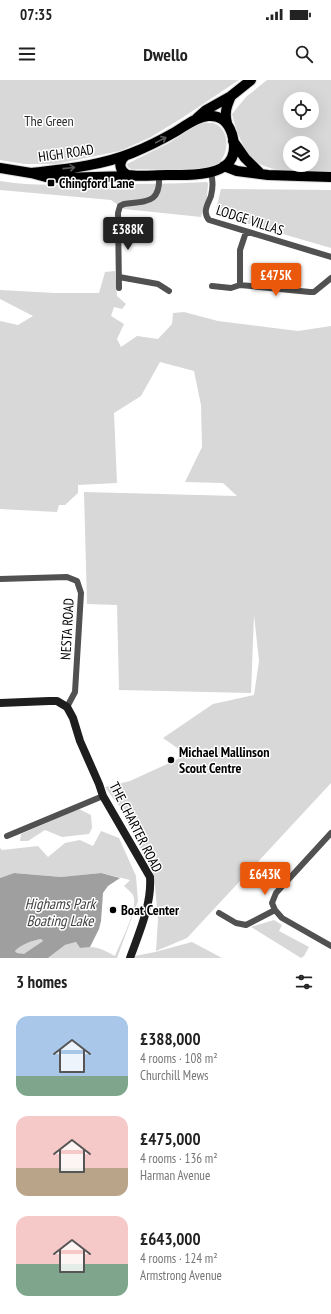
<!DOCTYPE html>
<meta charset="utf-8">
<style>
:root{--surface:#fff;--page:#f6f6f6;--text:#222;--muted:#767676;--accent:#ea580c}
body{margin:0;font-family:"PT Sans Narrow",sans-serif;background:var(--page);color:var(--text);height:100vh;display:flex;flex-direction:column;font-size:15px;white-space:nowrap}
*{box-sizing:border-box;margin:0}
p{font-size:13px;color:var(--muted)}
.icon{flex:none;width:22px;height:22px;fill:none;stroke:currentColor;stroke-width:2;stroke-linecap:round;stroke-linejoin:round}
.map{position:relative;height:878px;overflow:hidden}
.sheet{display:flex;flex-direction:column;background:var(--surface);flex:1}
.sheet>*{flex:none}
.tools{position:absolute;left:283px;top:12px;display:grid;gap:8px}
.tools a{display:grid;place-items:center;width:36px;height:36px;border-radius:50%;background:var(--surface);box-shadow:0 4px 16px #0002;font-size:20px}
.price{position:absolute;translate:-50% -34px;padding:0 9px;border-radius:4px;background:var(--accent);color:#fff;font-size:13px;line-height:26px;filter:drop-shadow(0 1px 2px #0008)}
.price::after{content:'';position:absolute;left:50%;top:24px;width:12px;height:9px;margin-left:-6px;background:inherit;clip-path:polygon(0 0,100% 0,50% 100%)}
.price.selected{background:#222;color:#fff}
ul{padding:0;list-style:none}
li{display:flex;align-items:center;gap:12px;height:100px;padding:0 16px}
li span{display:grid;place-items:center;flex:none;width:112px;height:80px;border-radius:12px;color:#555}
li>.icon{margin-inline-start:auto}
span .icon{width:48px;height:48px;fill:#fffc;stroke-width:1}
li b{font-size:17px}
h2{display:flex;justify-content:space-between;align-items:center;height:48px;padding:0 16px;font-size:17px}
.status{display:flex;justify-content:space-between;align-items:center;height:28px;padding:0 20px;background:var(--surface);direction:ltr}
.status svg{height:11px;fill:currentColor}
header{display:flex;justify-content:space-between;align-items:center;height:52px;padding:0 16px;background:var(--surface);font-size:18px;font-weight:600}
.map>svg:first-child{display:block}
.green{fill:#d8d8d8;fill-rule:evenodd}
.water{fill:#9f9f9f;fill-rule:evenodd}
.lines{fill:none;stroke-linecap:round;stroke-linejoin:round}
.primary-casing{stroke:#dbdbdb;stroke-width:12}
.street{stroke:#515151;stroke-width:6}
.secondary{stroke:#1e1e1e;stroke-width:8}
.primary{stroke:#000;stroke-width:10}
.oneway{stroke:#595959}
.poi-dot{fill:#000;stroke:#fff;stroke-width:1.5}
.labels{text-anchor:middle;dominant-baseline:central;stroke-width:3;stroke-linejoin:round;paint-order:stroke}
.park-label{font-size:14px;fill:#2f2f2f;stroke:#fff}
.street-label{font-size:14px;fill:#000;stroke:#fff}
.poi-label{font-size:14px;font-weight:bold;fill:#000;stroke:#fff;text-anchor:start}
.water-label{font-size:15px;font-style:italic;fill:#404040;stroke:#fff}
</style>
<div class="status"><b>07:35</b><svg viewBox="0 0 49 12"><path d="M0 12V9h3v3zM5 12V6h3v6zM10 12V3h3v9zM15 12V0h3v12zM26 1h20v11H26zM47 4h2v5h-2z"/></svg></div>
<header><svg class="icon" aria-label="menu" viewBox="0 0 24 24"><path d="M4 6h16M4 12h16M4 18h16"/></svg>Dwello<svg class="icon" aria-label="search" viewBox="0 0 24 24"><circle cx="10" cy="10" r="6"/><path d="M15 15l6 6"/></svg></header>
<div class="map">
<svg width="331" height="878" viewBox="0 0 331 878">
<rect width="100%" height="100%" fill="#fff"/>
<path class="green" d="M0 0H239L182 38 151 57 120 71 56 84H24L0 80Z
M267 0H331V91C308 91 270 95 253 79 243 71 235 46 232 34L246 17ZM290 19H312V41H290ZM290 63H312V85H290Z
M204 43C207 43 211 43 213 43 233 49 229 82 212 87 201 91 189 90 178 90 162 90 147 89 131 89L128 87 127 84 169 63 197 45Z
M0 101C33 107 67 104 100 104 136 104 171 104 207 102L208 104 207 117 201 137 124 129 111 120 0 110Z
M221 109 331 110V168L215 134Z
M115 191 117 216 126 224 122 229 114 227 111 236 124 244 117 259 121 267 137 256 158 259 172 244 173 233 184 232 218 241 298 251 331 246V703L187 858 156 871 158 839 154 795 142 772 122 729 116 722 105 707 130 701 178 679 183 672 163 658 213 624 254 615 259 581 254 535 251 613 119 610 117 525 87 524 84 412 237 416 223 403 185 402 202 367 201 325 194 291 160 282 141 316 114 333 117 403 78 405V413L65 425H59L57 432 0 429V241L18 245 33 236 0 219V210L55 213H99L105 192Z
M79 729 91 735 92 748 89 754 62 757 45 750 28 761H20L21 754Z
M101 751 119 758 136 796 138 821 117 878H48L65 865 76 862 80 868C97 865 101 869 115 876 120 863 139 828 133 815 131 812 127 809 124 806L130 800 101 793 61 797 14 793 0 798V768L2 770 38 766 48 777 65 763 80 760 93 766Z
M274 840 282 845 279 851 309 867 304 876 301 878 251 847Z
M41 859 43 861 24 875 17 873 15 871C22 864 31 861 41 859Z
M192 862 222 878H131L130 877 155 872Z"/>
<path class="water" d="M14 793 61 797 101 793 120 798 108 806 103 813 101 841 99 849 90 867 80 868 76 862 65 865 48 878H0V798ZM41 859 43 861 24 874 17 873 15 871C22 864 31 861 41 859Z"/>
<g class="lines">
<g class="primary-casing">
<path id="primary" d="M197 38 206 30 231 16 251 0
M227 43C224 33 227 25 231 16
M233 61 245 78 260 93
M224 86 237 91 268 95 331 97
M0 88 31 93 46 97 61 98 129 96
M31 93C64 89 100 86 132 73 147 67 161 60 175 52 185 46 196 37 208 36 221 35 228 42 232 54 245 98 194 95 167 95 154 95 140 97 128 95 119 91 118 82 125 76"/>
</g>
<path class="street" d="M211 93C213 100 213 108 211 116 208 124 202 132 209 140L331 177
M119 197 158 204 169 211
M240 205V170L246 152
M212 206 231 208 240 205 310 212H314L331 198
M119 208 118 133 120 126 124 124C146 121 161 124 159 95
M0 499 67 497 77 501 81 513 75 612 67 627
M331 753 276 813 272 823 275 830 282 838 331 866
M7 756 103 716
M219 833 236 843 246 845 275 830"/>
<path class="secondary" d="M0 623 49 621H57L67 627 73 638 80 661 99 704 103 716 150 797C152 824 139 853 130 878"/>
<use href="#primary" class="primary"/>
</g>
<defs><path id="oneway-shaft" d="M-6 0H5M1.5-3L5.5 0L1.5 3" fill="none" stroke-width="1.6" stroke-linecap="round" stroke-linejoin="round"/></defs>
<g class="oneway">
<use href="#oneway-shaft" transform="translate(161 60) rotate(-28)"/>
<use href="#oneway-shaft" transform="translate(69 88) rotate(-6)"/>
</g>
<g class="poi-dot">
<rect x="47" y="99" width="8" height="8" rx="2"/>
<circle cx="171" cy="680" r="4"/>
<circle cx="113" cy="830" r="4"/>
</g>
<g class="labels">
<g class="park-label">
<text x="49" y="41">The Green</text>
</g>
<g class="street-label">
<text transform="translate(66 73) rotate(-8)">HIGH ROAD</text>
<text transform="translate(250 140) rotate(18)">LODGE VILLAS</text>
<text transform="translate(67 549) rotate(-87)">NESTA ROAD</text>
<text transform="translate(136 747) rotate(63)">THE CHARTER ROAD</text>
</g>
<g class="poi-label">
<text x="59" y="103">Chingford Lane</text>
<text x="179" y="672">Michael Mallinson<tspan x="179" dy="16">Scout Centre</tspan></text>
<text x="121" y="830">Boat Center</text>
</g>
<g class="water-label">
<text x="60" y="823">Highams Park<tspan x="60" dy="17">Boating Lake</tspan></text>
</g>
</g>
</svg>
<div class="tools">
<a><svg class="icon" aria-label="locate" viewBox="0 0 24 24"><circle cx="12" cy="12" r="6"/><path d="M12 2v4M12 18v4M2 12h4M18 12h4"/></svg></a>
<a><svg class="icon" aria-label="layers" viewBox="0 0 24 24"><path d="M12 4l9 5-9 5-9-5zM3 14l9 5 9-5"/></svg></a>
</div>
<b class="price selected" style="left:128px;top:171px">£388K</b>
<b class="price" style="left:276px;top:217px">£475K</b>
<b class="price" style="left:265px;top:816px">£643K</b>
</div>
<section class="sheet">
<h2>3 homes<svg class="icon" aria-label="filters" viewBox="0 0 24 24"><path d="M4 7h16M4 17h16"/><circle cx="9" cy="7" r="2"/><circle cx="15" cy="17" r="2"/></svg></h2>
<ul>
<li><span style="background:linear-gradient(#a9c7e8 75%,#7fa58c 0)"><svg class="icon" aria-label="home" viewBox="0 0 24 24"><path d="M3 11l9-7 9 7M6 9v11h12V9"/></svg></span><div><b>£388,000</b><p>4 rooms · 108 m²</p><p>Churchill Mews</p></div></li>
<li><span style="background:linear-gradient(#f6c9c9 65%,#b9a48a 0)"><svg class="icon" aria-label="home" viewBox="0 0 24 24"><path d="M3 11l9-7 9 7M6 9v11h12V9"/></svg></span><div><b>£475,000</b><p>4 rooms · 136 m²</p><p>Harman Avenue</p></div></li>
<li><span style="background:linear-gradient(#f6c9c9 60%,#7fa58c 0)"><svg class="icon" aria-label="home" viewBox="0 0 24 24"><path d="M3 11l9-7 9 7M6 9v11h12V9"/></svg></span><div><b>£643,000</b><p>4 rooms · 124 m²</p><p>Armstrong Avenue</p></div></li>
</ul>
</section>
